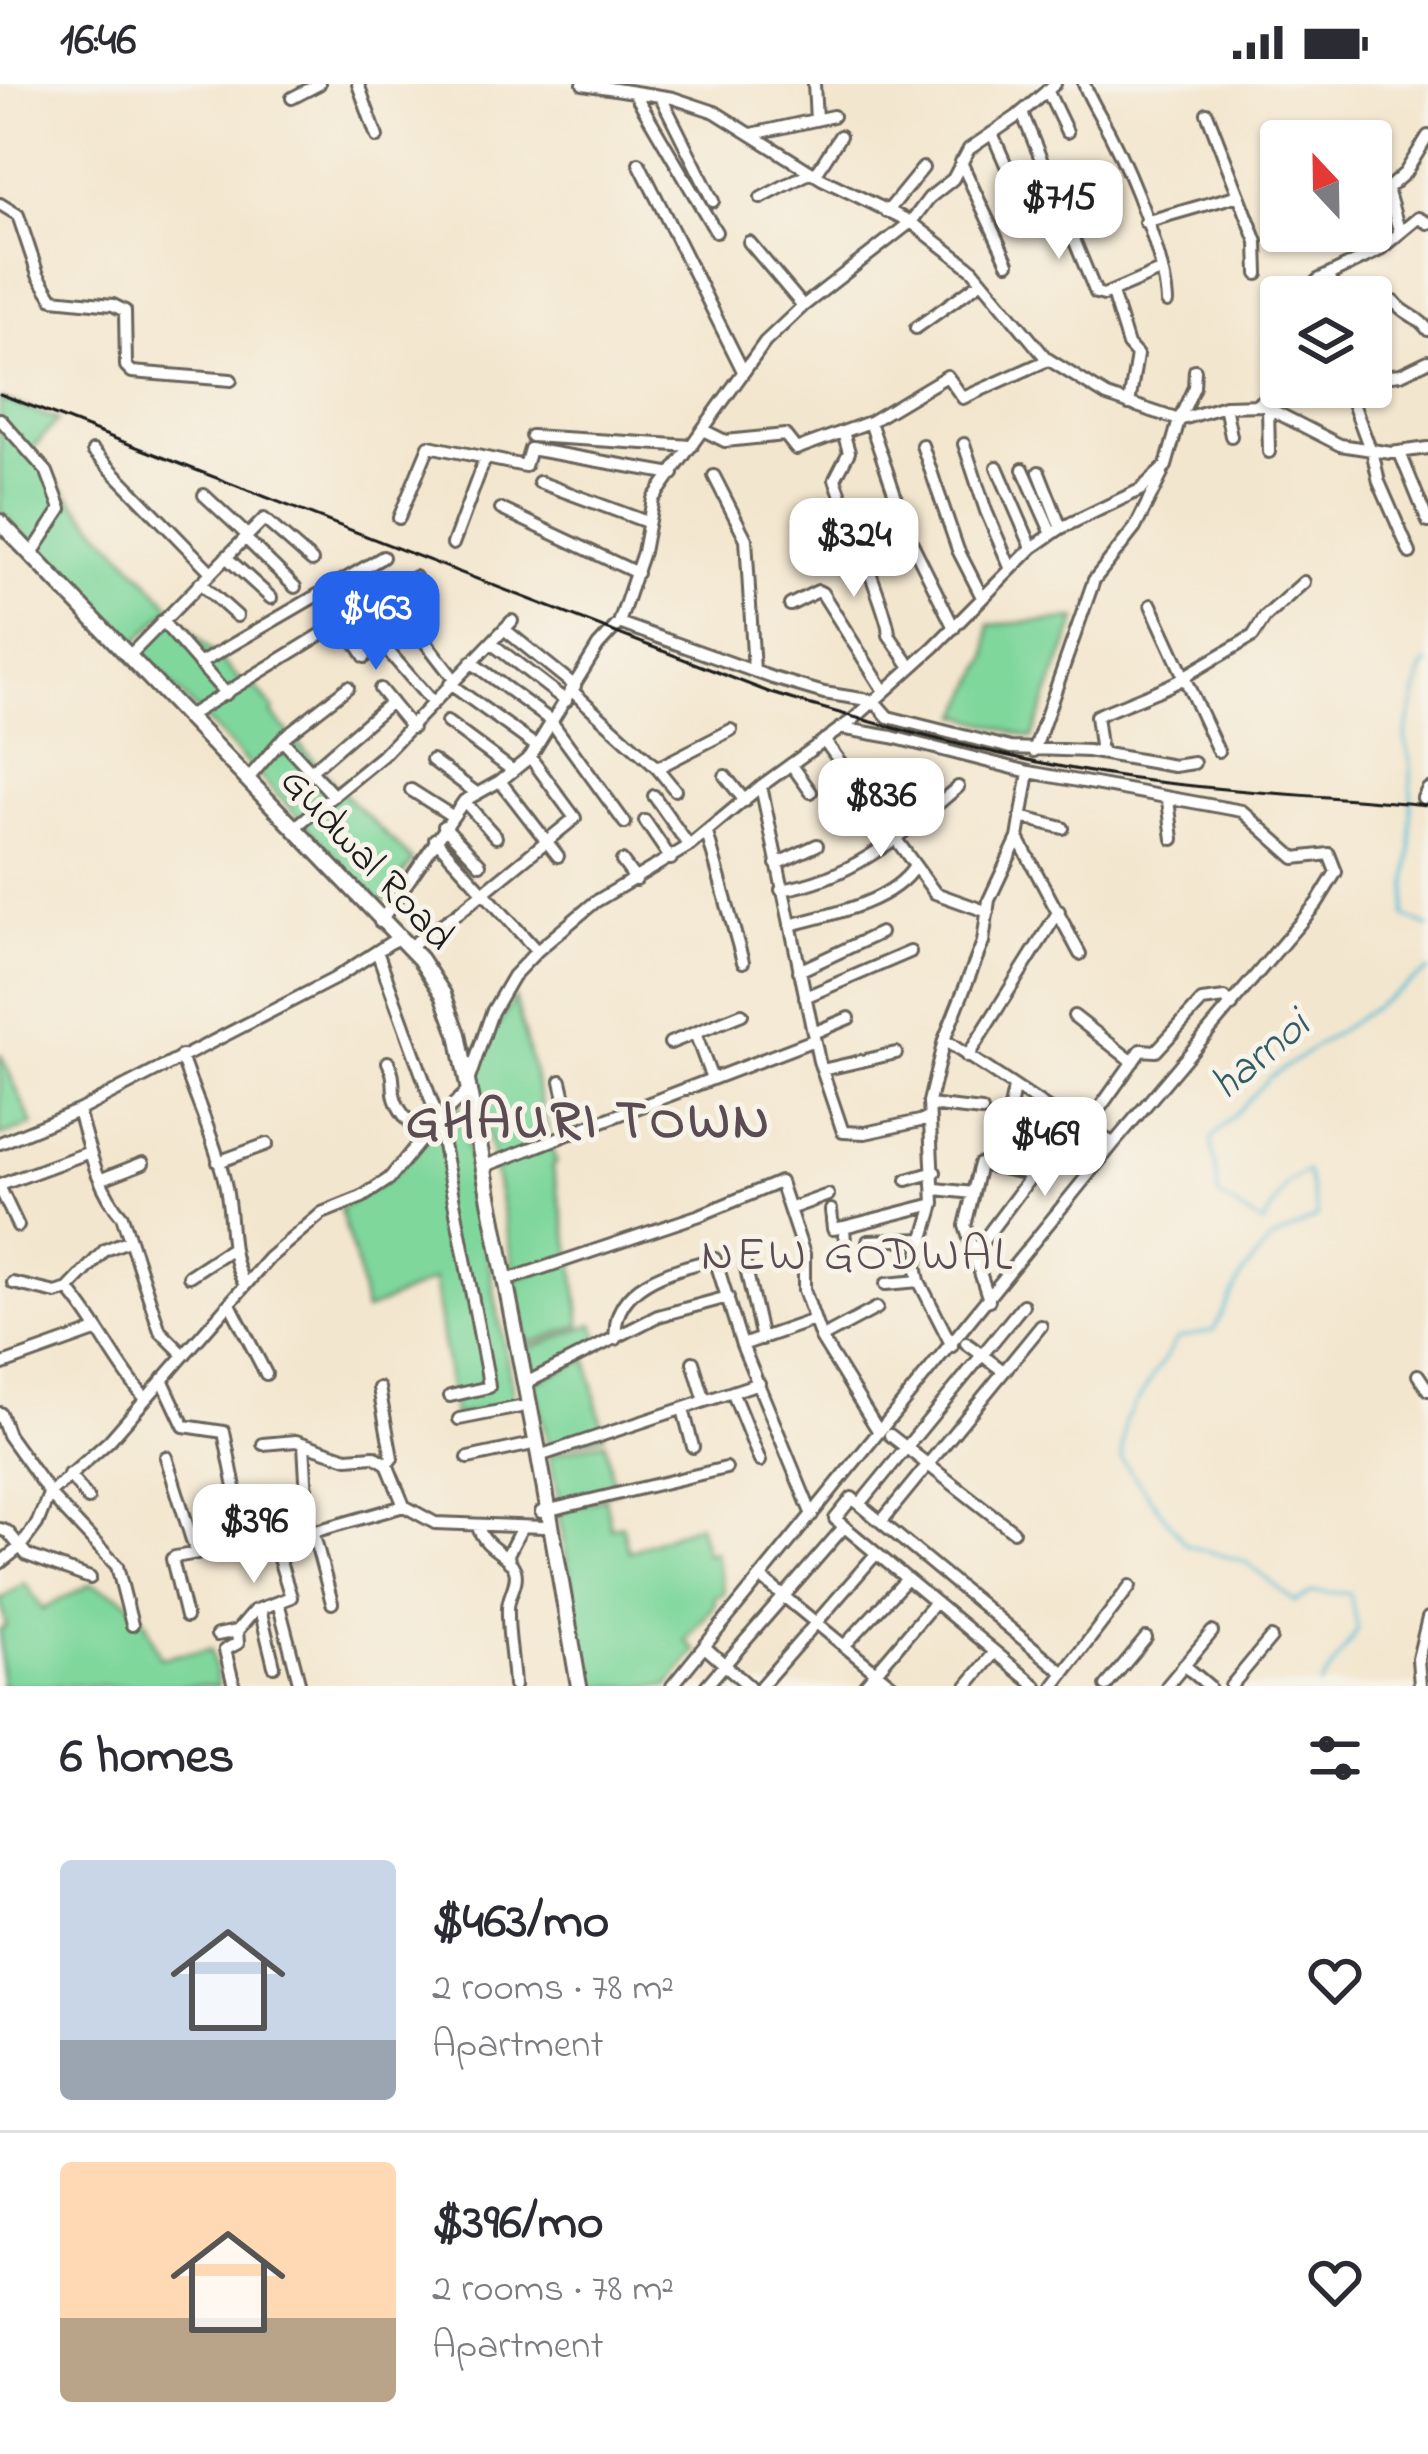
<!DOCTYPE html>
<meta charset="utf-8">
<style>
:root{--surface:#fff;--page:#f2f2f3;--text:#2b2b33;--muted:#7c7c81;--line:#e1e1e2;--accent:#2563eb}
body{margin:0;font-family:"Indie Flower",sans-serif;background:var(--page);color:var(--text);height:100vh;display:flex;flex-direction:column;font-size:45px;white-space:nowrap}
*{box-sizing:border-box;margin:0}
p{font-size:39px;color:var(--muted)}
.icon{flex:none;width:66px;height:66px;fill:none;stroke:currentColor;stroke-width:2;stroke-linecap:round;stroke-linejoin:round}
.map{position:relative;height:1602px;overflow:hidden}
.drawer{display:flex;flex-direction:column;background:var(--surface);flex:1}
.drawer>*{flex:none}
.needle{width:78px;rotate:338deg}
.tools{position:absolute;left:1260px;top:36px;display:grid;gap:24px}
.tools a{display:grid;place-items:center;width:132px;height:132px;border-radius:12px;background:var(--surface);box-shadow:0 3px 9px #0004;font-size:60px}
.price{position:absolute;translate:-50% -102px;padding:0 27px;border-radius:24px;background:#fff;color:#222;font-size:39px;line-height:78px;filter:drop-shadow(0 3px 6px #0008)}
.price::after{content:'';position:absolute;left:50%;top:72px;width:36px;height:27px;margin-left:-18px;background:inherit;clip-path:polygon(0 0,100% 0,50% 100%)}
.price.active{background:var(--accent);color:#fff}
ul{padding:0;list-style:none}
li{display:flex;align-items:center;gap:36px;height:300px;padding:0 60px}
li+li{border-top:3px solid var(--line)}
li span{display:grid;place-items:center;flex:none;width:336px;height:240px;border-radius:12px;color:#555}
li>.icon{margin-inline-start:auto}
span .icon{width:144px;height:144px;fill:#fffc;stroke-width:1}
li b{font-size:51px}
h2{display:flex;justify-content:space-between;align-items:center;height:144px;padding:0 60px;font-size:51px}
.status{display:flex;justify-content:space-between;align-items:center;height:84px;padding:0 60px;background:var(--surface);direction:ltr}
.status svg{height:33px;fill:currentColor}
.map>svg:first-child{display:block}
.green{fill:#7fd79c;stroke:#4e7a5c;stroke-width:3}
.lines{fill:none;stroke-linecap:round;stroke-linejoin:round}
.stream{stroke:#58bcd6;stroke-width:3}
.minor-casing{stroke:#67635a;stroke-width:16}
.major-casing{stroke:#67635a;stroke-width:20}
.minor{stroke:#fff;stroke-width:10}
.major{stroke:#fff;stroke-width:14}
.rail{stroke:#1c1c1c;stroke-width:3}
.labels{text-anchor:middle;dominant-baseline:central;stroke-width:10;stroke-linejoin:round;paint-order:stroke}
.street-label{font-size:42px;fill:#1c1c1c;stroke:#f7f3e8}
.water-label{font-size:45px;font-style:italic;fill:#345c66;stroke:#f7f3e8}
.quarter-label{font-size:48px;letter-spacing:3px;fill:#5b4b53;stroke:#f7f3e8}
.district-label{font-size:54px;font-weight:bold;letter-spacing:3px;fill:#5b4b53;stroke:#f7f3e8}
</style>
<div class="status"><b>16:46</b><svg viewBox="0 0 49 12"><path d="M0 12V9h3v3zM5 12V6h3v6zM10 12V3h3v9zM15 12V0h3v12zM26 1h20v11H26zM47 4h2v5h-2z"/></svg></div>
<div class="map">
<svg width="1428" height="1602" viewBox="0 0 1428 1602">
<rect width="100%" height="100%" fill="#f7f3e8"/>
<filter id="ink" filterUnits="userSpaceOnUse"><feTurbulence type="fractalNoise" baseFrequency=".00833" numOctaves="2"/><feDisplacementMap in="SourceGraphic" scale="24" xChannelSelector="R" yChannelSelector="G"/><feConvolveMatrix kernelMatrix="1 2 1 2 8 2 1 2 1" color-interpolation-filters="sRGB"/></filter>
<filter id="wash" filterUnits="userSpaceOnUse"><feTurbulence type="fractalNoise" baseFrequency=".004" numOctaves="4" result="noise"/><feDisplacementMap in="SourceGraphic" scale="48" xChannelSelector="R" yChannelSelector="G"/><feGaussianBlur stdDeviation="2.7" result="paint"/><feColorMatrix in="noise" values="0 0 0 0 0 0 0 0 0 0 0 0 0 0 0 0 0 1.4 0 .05"/><feComposite in="paint" operator="in"/></filter>
<g filter="url(#wash)">
<rect width="100%" height="100%" fill="#f3e6ce"/>
<path class="green" d="M0 315 58 336 31 366C73 423 125 469 171 523L132 562 0 427Z
M176 531 244 600 251 598 274 626 272 630 337 703 413 777 381 820 139 566Z
M1077 535 1032 654 960 631 988 573 989 541Z
M515 914 556 1079 552 1081 572 1172 515 1191 477 994 483 966Z
M0 969 33 1041 0 1052Z
M459 1019 515 1320 454 1332 434 1196 365 1227 358 1186 340 1125 390 1094Z
M573 1175 581 1241 528 1260 515 1195Z
M594 1240 601 1260 534 1293 527 1265Z
M587 1275 604 1351 549 1366 534 1298Z
M605 1357 615 1408 559 1418 549 1371Z
M605 1414 611 1444 622 1441 629 1468 698 1440 706 1470 715 1468 724 1510 714 1513 715 1520 685 1557 696 1567 668 1602H590L558 1428Z
M25 1499 43 1525 91 1500C143 1520 141 1525 160 1574L211 1565 218 1602H2L0 1546 6 1542 0 1515Z"/>
<g class="lines">
<path class="stream" d="M1428 579 1422 586 1405 653 1411 682V765L1405 832 1428 843
M1320 1602 1358 1545 1349 1509 1313 1508 1295 1518 1246 1478 1186 1461 1121 1375 1125 1336 1178 1254 1213 1247 1243 1190 1270 1157 1318 1133 1307 1087 1287 1100 1263 1140 1219 1112 1211 1055 1269 994 1428 887"/>
</g>
</g>
<g filter="url(#ink)">
<g class="lines">
<g class="minor-casing">
<path id="minor" d="M358 0 377 53
M583 0 673 14 715 28 822 95 911 138 973 186 1046 274 1107 312 1179 336 1225 322 1262 321 1340 361 1391 369 1428 364
M814 0 816 36
M1084 0C1091 18 1101 33 1110 50 1131 91 1165 173 1167 218
M1047 6 1067 48
M634 8 716 148
M661 13 713 117
M292 14 319 0
M1022 29 1096 209 1104 211 1162 186
M1207 29 1257 158 1258 190
M992 49 1026 127
M752 50 833 32
M961 78 1008 179
M639 79 743 287
M815 91 840 52
M761 114 811 88
M0 120 18 131 38 191 53 215 113 221 125 227 126 282 132 288 231 296
M887 128 923 84
M1145 138 1239 111
M1399 146 1387 105 1405 89 1428 52
M749 158 803 222
M1327 192 1338 208 1354 206
M1318 196 1378 167 1418 134 1428 139
M1112 209 1128 261 1137 271 1129 320
M1395 218C1404 231 1418 231 1428 246
M916 244 982 197
M1371 293 1401 290 1428 277
M1257 321 1281 299
M1225 322 1231 352
M1354 322 1370 365
M1268 323 1269 368
M0 335 47 388 61 425 31 471
M870 338 911 457 954 544
M703 346 725 357 785 351 796 365 870 338 947 292 963 314 1048 276
M843 348 849 368 835 395C843 420 891 536 889 551L911 583
M531 352 692 362
M964 360 986 427 1010 483
M922 361 958 466 982 513
M1372 366 1379 398 1410 469
M93 367 211 488
M1400 369 1428 438
M997 383 1032 464
M1023 385 1052 450
M1039 388 1061 444
M714 392 746 455 754 587
M539 398 647 438
M204 411 247 451
M501 425 637 489
M399 434 429 362 525 382 530 365 673 390
M245 454 295 503
M453 460 485 374
M226 473 271 514
M200 499 237 532
M790 521 818 507 822 509 884 607
M1151 521 1218 667
M363 527 382 560 433 619
M162 537 226 610
M409 537 454 595
M343 539 365 573
M619 539 773 594 824 609 874 617 888 633 1011 664 1088 667 1174 682 1194 679
M504 545 575 602
M491 559 566 617
M130 571 264 435 312 477
M471 578 550 636 625 739
M199 580 383 473
M450 600 536 662
M380 605 412 644
M571 606 657 684 675 706
M188 632 415 493
M447 638 512 686
M282 656 334 712
M824 656 935 809 988 828
M1034 667 1094 496 1135 444 1162 390
M1101 669 1096 632C1115 623 1181 600 1190 589L1253 552 1265 533 1304 498
M432 676 475 708
M791 680 811 708
M657 684 731 646
M312 686 391 618
M1029 688 1018 754 989 816 983 858 944 956 1062 1034 1114 1059
M725 692 745 717
M247 696 284 653 348 603
M500 697 558 772
M761 702 819 977 843 1048 865 1049 929 1035
M411 706 452 732
M654 712 689 762
M1423 714 1428 705
M1168 716 1173 755
M464 717 496 753
M1021 733 1063 744
M645 737 671 775
M444 742 480 780
M294 744 382 672 512 537
M707 749 743 878
M1018 754 1080 870
M435 755 537 867
M622 777 636 796
M776 780 817 761
M781 806C855 794 902 750 958 703
M380 838 464 717 500 697 530 673 598 562 619 539 643 468 653 415 765 258 803 222 911 138 929 114 953 95 969 65 1016 33 1055 0
M790 841C830 831 893 818 915 782
M407 864 458 829 575 734 530 673
M378 870 438 1035 487 1289 489 1303 450 1312
M799 887 880 849
M805 913 910 868
M1074 932 1133 978
M695 949 712 995
M813 949 849 934
M944 956 929 1018 934 1120 916 1181 919 1197 952 1262
M670 959 742 930
M181 972C195 1014 215 1056 225 1099 234 1138 226 1166 245 1201
M967 973 1059 827
M388 978C394 990 393 996 394 1009 396 1026 412 1041 424 1053
M822 986 896 969
M561 997 573 1049
M468 998 492 928 513 892 537 867 595 818 689 762 761 702 855 634 934 563 1032 464 1061 444 1140 406 1166 382 1179 336 1194 303 1195 286
M1014 1004 1006 1044 1058 1051
M929 1021 982 1027
M78 1027C88 1061 98 1106 122 1132L160 1247 184 1271
M1085 1045 1141 966 1156 967 1202 917 1225 914 1232 922
M0 1059 78 1027 334 895 399 853
M218 1078 267 1060
M485 1082 814 956
M102 1095 143 1079
M907 1096 935 1088
M0 1101 90 1068
M0 1104 18 1142
M936 1105 973 1109
M789 1125 828 1111
M831 1126 833 1145 844 1143
M868 1157 924 1155
M974 1169 1054 1062 1062 1034
M846 1174 844 1143 934 1120
M745 1180 762 1255
M189 1192 232 1164
M504 1197 700 1131 780 1098 804 1170V1206L821 1254 879 1348
M13 1199 56 1209 68 1205 105 1166 130 1156
M886 1200 919 1197
M68 1205C98 1239 115 1280 145 1314
M989 1216 965 1142 980 1080 1035 1091
M230 1220 266 1290
M821 1254 877 1224
M616 1255C610 1200 674 1185 715 1175L742 1261 812 1431
M966 1259 1002 1286
M742 1261 814 1236
M0 1281 98 1246
M1418 1291 1428 1306
M162 1295 184 1342 224 1348 246 1459
M524 1300 658 1232 728 1213
M379 1304 392 1374 387 1380 404 1422
M733 1310 760 1377
M705 1317 759 1299
M683 1325 693 1363
M0 1329 8 1351 51 1411
M459 1335 520 1323
M890 1351 1013 1447
M263 1360 296 1357 347 1374 374 1372 387 1380
M304 1360 309 1449
M539 1372 705 1317 693 1278
M166 1373 196 1469
M468 1374 528 1361
M69 1390 88 1415
M49 1410 117 1482 132 1541
M860 1420 1023 1221
M541 1428 726 1384
M881 1438 1041 1242
M478 1443C486 1467 508 1468 515 1486 519 1499 508 1511 508 1524 507 1550 513 1576 514 1602
M0 1445 8 1448 27 1471 90 1494
M313 1447 332 1519
M509 1478 508 1470 521 1445
M0 1479 19 1464 37 1440 49 1410 109 1357 269 1174 322 1129 362 1113 389 1095 438 1035 469 1006
M765 1497 893 1602
M278 1518 300 1602
M260 1525 274 1582
M186 1533 172 1475 175 1473 309 1449 404 1422 435 1439 544 1443
M217 1551 237 1547 254 1527 291 1513 272 1453
M844 1562 907 1495
M707 1565 749 1602
M1184 1581 1209 1602
M234 1602 225 1566 238 1559 237 1547
M672 1602 1114 1059 1317 819 1336 788 1329 770 1295 774 1242 727 1029 688 892 653 840 644
M706 1602 844 1443
M761 1602 876 1470
M864 1602 935 1518
M967 1602 995 1568
M1036 1602 835 1435 852 1414 1064 1589
M1054 1602 1130 1502
M1106 1602 1146 1554
M1167 1602 1212 1548
M1231 1602 1271 1554
M1420 1602 1418 1575 1428 1534"/>
</g>
<g class="major-casing">
<path id="major" d="M0 438 420 875 443 910 458 950 539 1372 579 1602"/>
</g>
<use href="#minor" class="minor"/>
<use href="#major" class="major"/>
<path class="rail" d="M0 310 771 609C887 644 1007 676 1127 694 1227 708 1328 712 1428 721"/>
</g>
</g>
<g class="labels">
<g class="street-label">
<text transform="translate(366 776) rotate(47)">Gudwal Road</text>
</g>
<g class="water-label">
<text transform="translate(1261 973) rotate(-40)">harnoi</text>
</g>
<g class="quarter-label">
<text x="858" y="1173">NEW GODWAL</text>
</g>
<g class="district-label">
<text x="589" y="1040">GHAURI TOWN</text>
</g>
</g>
</svg>
<div class="tools">
<a><svg class="needle" viewBox="-14 -14 28 28"><path d="M0-13l5 13h-10z" fill="#e53935"/><path d="M0 13l5-13h-10z" fill="#7c7c81"/></svg></a>
<a><svg class="icon" aria-label="layers" viewBox="0 0 24 24"><path d="M12 4l9 5-9 5-9-5zM3 14l9 5 9-5"/></svg></a>
</div>
<b class="price" style="left:1059px;top:178px">$715</b>
<b class="price" style="left:854px;top:516px">$324</b>
<b class="price active" style="left:376px;top:589px">$463</b>
<b class="price" style="left:881px;top:776px">$836</b>
<b class="price" style="left:1045px;top:1115px">$469</b>
<b class="price" style="left:254px;top:1502px">$396</b>
</div>
<section class="drawer">
<h2>6 homes<svg class="icon" aria-label="filters" viewBox="0 0 24 24"><path d="M4 7h16M4 17h16"/><circle cx="9" cy="7" r="2"/><circle cx="15" cy="17" r="2"/></svg></h2>
<ul>
<li><span style="background:linear-gradient(#c9d6e8 75%,#9aa5b1 0)"><svg class="icon" aria-label="home" viewBox="0 0 24 24"><path d="M3 11l9-7 9 7M6 9v11h12V9"/></svg></span><div><b>$463/mo</b><p>2 rooms · 78 m²</p><p>Apartment</p></div><svg class="icon" aria-label="heart" viewBox="0 0 24 24"><path d="M12 20l-8-8c-3-5 5-10 8-4 3-6 11-1 8 4z"/></svg></li>
<li><span style="background:linear-gradient(#ffd9b3 65%,#b9a48a 0)"><svg class="icon" aria-label="home" viewBox="0 0 24 24"><path d="M3 11l9-7 9 7M6 9v11h12V9"/></svg></span><div><b>$396/mo</b><p>2 rooms · 78 m²</p><p>Apartment</p></div><svg class="icon" aria-label="heart" viewBox="0 0 24 24"><path d="M12 20l-8-8c-3-5 5-10 8-4 3-6 11-1 8 4z"/></svg></li>
</ul>
</section>
